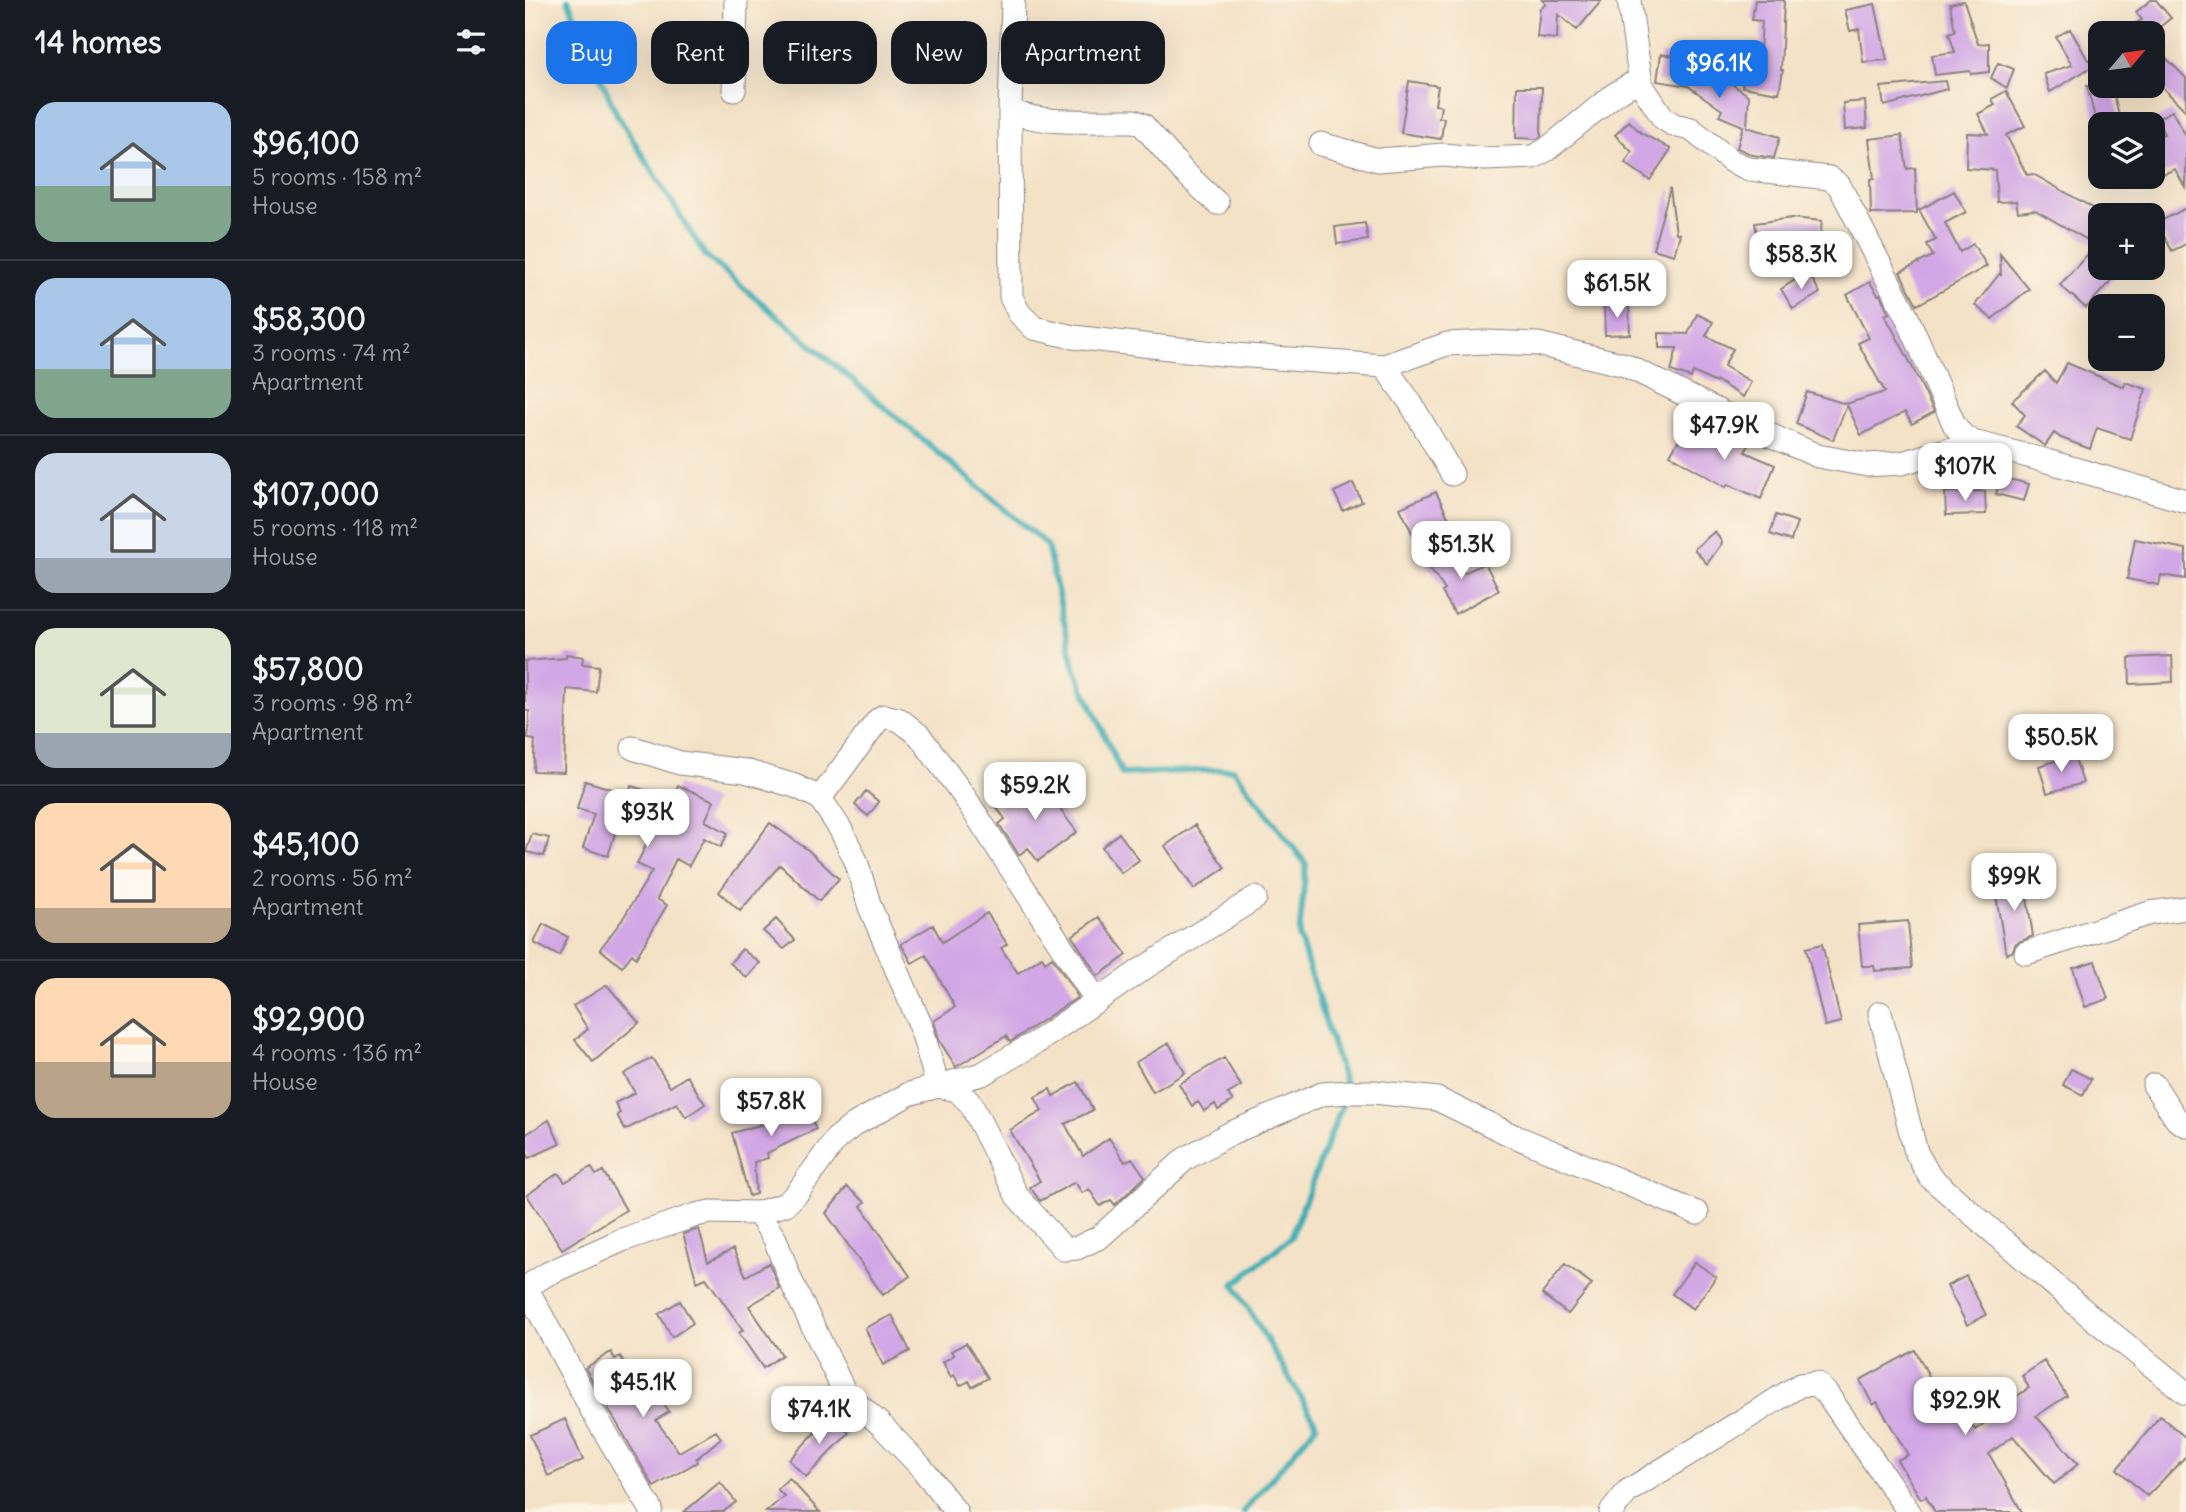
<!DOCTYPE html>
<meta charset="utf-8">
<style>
:root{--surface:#171b24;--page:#20242c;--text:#f1f3f6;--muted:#9ea1a6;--line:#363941;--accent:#1a73e8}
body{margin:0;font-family:Delius,sans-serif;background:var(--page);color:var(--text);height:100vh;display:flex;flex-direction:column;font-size:26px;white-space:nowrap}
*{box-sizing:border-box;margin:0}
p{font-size:23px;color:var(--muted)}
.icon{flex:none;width:38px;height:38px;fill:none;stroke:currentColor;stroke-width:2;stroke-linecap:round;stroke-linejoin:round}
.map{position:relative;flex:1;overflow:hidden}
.side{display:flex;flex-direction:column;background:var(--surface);width:525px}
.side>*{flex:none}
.guide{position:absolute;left:21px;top:21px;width:665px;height:63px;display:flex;gap:14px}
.needle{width:46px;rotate:61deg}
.tools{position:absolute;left:1563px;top:21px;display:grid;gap:14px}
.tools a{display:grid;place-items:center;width:77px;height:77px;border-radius:14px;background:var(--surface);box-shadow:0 7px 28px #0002;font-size:35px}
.price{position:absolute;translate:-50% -60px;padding:0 16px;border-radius:14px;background:#fff;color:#222;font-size:23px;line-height:46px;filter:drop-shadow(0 2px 4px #0008)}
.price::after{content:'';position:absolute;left:50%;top:42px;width:21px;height:16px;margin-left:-10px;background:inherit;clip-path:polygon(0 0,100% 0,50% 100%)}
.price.current{background:var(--accent);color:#fff}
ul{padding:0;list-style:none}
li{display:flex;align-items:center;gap:21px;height:175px;padding:0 35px}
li+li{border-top:2px solid var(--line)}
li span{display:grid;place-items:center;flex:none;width:196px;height:140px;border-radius:21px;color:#555}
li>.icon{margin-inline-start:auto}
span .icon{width:84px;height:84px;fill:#fffc;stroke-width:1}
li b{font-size:30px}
h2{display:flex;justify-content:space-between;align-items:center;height:84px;padding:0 35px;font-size:30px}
.chip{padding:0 24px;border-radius:21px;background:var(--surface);box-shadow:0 7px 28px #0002;font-size:24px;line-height:63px}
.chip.current{background:var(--accent);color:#fff}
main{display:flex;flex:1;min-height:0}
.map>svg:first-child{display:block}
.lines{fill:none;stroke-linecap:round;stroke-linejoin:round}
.stream{stroke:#3aacb4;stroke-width:6}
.building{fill:#d2a7e6}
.street-casing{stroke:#8b8281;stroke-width:25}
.street{stroke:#fff;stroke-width:23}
</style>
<main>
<section class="side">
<h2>14 homes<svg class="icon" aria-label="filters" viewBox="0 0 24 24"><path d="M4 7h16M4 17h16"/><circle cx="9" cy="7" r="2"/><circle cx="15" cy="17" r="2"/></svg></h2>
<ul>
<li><span style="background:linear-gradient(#a9c7e8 60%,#7fa58c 0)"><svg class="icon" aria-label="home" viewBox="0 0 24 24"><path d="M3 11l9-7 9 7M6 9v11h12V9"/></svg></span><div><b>$96,100</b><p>5 rooms · 158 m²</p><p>House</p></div></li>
<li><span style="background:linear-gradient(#a9c7e8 65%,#7fa58c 0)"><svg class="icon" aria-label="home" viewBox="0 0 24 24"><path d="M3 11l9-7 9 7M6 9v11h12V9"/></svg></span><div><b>$58,300</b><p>3 rooms · 74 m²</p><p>Apartment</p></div></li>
<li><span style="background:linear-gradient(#c9d6e8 75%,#9aa5b1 0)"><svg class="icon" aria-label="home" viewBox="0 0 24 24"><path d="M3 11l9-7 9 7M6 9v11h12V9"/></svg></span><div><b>$107,000</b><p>5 rooms · 118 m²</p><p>House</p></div></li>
<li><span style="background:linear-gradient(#dfe7d0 75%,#9aa5b1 0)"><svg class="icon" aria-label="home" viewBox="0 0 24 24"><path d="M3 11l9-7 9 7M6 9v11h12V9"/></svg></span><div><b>$57,800</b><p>3 rooms · 98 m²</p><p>Apartment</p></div></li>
<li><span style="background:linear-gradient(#ffd9b3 75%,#b9a48a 0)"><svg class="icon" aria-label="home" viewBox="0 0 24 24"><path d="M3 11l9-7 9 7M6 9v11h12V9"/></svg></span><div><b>$45,100</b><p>2 rooms · 56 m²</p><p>Apartment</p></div></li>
<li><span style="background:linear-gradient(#ffd9b3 60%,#b9a48a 0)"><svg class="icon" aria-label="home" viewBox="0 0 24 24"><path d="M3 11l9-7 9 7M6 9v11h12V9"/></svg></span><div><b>$92,900</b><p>4 rooms · 136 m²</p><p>House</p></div></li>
</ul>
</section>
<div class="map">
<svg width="1661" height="1512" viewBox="0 0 1661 1512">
<rect width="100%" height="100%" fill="#fcf5e5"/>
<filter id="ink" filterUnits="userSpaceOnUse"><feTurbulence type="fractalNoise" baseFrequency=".0143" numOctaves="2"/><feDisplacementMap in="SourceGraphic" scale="14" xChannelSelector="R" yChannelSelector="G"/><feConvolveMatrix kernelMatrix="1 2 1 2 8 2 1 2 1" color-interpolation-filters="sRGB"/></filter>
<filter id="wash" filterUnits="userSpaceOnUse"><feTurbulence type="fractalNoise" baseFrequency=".00686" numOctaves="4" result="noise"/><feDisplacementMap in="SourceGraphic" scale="28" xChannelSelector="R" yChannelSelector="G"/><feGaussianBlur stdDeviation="1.57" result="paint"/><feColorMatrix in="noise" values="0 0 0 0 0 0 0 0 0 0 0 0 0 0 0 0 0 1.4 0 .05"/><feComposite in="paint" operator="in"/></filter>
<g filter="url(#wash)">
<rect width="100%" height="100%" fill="#f4e2c7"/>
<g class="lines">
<path class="stream" d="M43 0 91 113 180 255 522 545 550 670 597 774 708 769 781 864 774 936 821 1088
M718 1512 792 1425 709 1284 766 1237 820 1098"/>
</g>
<g id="blocks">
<path class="building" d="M1017 0H1077L1052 30 1033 14 1032 39 1012 37 1015 8 1021 4Z
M1230 0H1259L1256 70H1258L1254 93 1217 87 1220 64 1234 66 1237 21 1227 20Z
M1626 0H1631L1646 18 1627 33H1592L1617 20 1611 12Z
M1439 1 1453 44 1464 43V72L1446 74 1445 71 1410 75 1407 55 1430 52 1424 33 1430 31 1425 4Z
M1350 4 1362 60 1338 62 1334 29 1325 31 1320 10Z
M1545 29 1563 60 1571 58 1573 63 1525 92 1519 74 1547 65 1531 37Z
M1628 45 1661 78V111L1628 78Z
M1136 54 1173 60 1224 96 1222 127 1255 137 1249 158 1228 155 1212 148 1218 126 1194 116 1197 110 1163 86 1132 81Z
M1473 63 1489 69 1482 88 1466 78Z
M884 81 913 86 910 105 916 106 914 118H919L916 139 876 133Z
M1420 81 1422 89 1359 106 1356 87Z
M1562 86H1587L1595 120 1572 126Z
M992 87H1017L1016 136 1012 139 991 138Z
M1481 91 1500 126 1481 135 1502 175 1508 174 1575 212V268H1579L1589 277 1561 308 1535 285 1571 245 1510 210 1493 212 1491 201 1472 202 1470 170 1441 168 1442 133 1463 134 1453 114 1470 105 1467 99Z
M1340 101 1342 128 1320 130 1318 103Z
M1647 111 1661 136V189L1650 169 1636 175 1628 159V139L1639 134 1631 119Z
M1104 121 1116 133 1146 149 1125 180 1100 163 1107 152 1090 135Z
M1377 135 1382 169 1390 168 1392 213 1346 214 1345 179H1349L1344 139Z
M1145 188 1151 233 1155 234 1149 255 1128 249Z
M1429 191 1441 212 1420 223 1435 252 1448 244 1462 266 1392 305 1375 272 1408 256 1402 244 1411 240 1394 210Z
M1661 208V244L1647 251 1639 236 1628 243V225Z
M1267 218 1297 221 1294 250 1236 259 1230 223Z
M840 223 843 240 812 244 810 227Z
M1475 254 1504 289 1467 319 1450 305 1475 273 1476 276Z
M1283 272 1295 293 1268 309 1256 289Z
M1345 282 1353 295 1355 294 1364 313 1360 315 1385 362 1409 412 1387 424 1380 412 1336 435 1322 405 1308 440 1271 424 1282 392 1321 404 1360 392 1333 343 1344 338 1322 295Z
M1104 304 1105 334 1080 335 1079 305Z
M1172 314 1188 322 1181 336 1208 349 1199 366 1226 382 1218 397 1192 381 1191 383 1168 372 1166 378 1146 371 1152 348H1134V333L1163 334Z
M1542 363 1599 387 1600 382 1621 389 1605 439 1572 428 1565 449 1536 438 1529 433 1520 446 1491 426 1500 415 1487 401 1520 371 1531 383Z
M1163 424 1202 448 1209 437 1224 445 1220 452 1250 465 1236 499 1203 484 1201 487 1145 455Z
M1476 477 1504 484 1499 501 1471 494Z
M828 483 837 502 818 511 809 492Z
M1460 491 1461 514 1421 515 1420 492Z
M911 492 924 519 888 535 875 508Z
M1251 515 1272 522 1266 541 1245 534Z
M1190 531 1197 543 1182 564 1169 549Z
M1610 539 1661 549V579L1636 575 1634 585 1602 579Z
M923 545 939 573 960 563 974 590 930 614 917 592 920 590 900 561Z
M41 654 58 657 57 664 74 666 71 692 42 689 39 772 8 771 10 740 3 739 4 711H0V661L41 658Z
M1647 656 1648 682 1605 684 1604 658Z
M1549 755 1558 783 1522 793 1514 766Z
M60 781 104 794 106 786 147 798 153 785 189 801 180 821 203 833 196 847 179 838 164 866 151 859 132 899 142 905 111 958 107 954 97 967 75 949 97 920 127 871 112 864 127 832 93 823 83 856 58 848 69 814 52 809Z
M516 784 552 832 513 861 503 848 494 855 474 824 480 819 472 808 503 786 507 791Z
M341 791 354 802 343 816 330 805Z
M245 823 283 850 314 879 294 901 255 865 215 911 194 892Z
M670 825 700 868 669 889 640 846Z
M594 833 614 860 596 873 577 847Z
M7 834 24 838 19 856 1 852Z
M1499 879 1508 936 1491 943 1487 952 1481 954 1469 884Z
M462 913 482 944 476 948 493 973 517 957 520 962 527 957 553 997 485 1042 481 1036 431 1067 414 1040 409 1021 430 1007 401 955 387 963 376 944 408 925 417 942Z
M574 917 602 955 573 976 547 936Z
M251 919 270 940 259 949 238 931Z
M1383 921 1387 968 1350 971 1349 966H1337L1333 925Z
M18 924 43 937 34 956 9 943Z
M1297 944 1316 1022 1300 1026 1281 948Z
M217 949 235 963 222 978 205 963Z
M1570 961 1583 999 1560 1007 1548 968Z
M82 985 114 1023 68 1062 50 1040 63 1029 48 1006Z
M644 1043 660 1073 628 1092 611 1062Z
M127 1058 145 1087 162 1076 180 1104 161 1117 152 1103 100 1130 92 1115 95 1113 90 1103 110 1093 99 1074Z
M699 1058 716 1086 703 1094 708 1101 693 1110 690 1104 679 1111 673 1102 667 1106 654 1084Z
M1546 1069 1566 1079 1558 1095 1538 1085Z
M553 1082 568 1110 540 1124 558 1156 584 1138 600 1162 607 1158 620 1177 590 1205 586 1200 575 1206 564 1189 557 1193 550 1182 515 1201 505 1187 515 1181 485 1130 517 1111 510 1097 525 1089 528 1096Z
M277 1098 291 1129 242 1153 243 1158 229 1162 231 1194 224 1196 207 1133 249 1121 246 1114Z
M24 1120 35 1144 4 1158 0 1149V1135Z
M66 1167 71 1175 78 1171 101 1210 37 1249 2 1195 33 1173 40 1182Z
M322 1187 340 1202 336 1206 385 1276 358 1295 301 1213Z
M174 1229 183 1262 208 1249 221 1276 244 1263 254 1288 224 1306 257 1355 238 1368 214 1333 218 1330 181 1278 172 1282 158 1234Z
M1170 1262 1191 1277 1168 1309 1147 1294Z
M1040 1264 1067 1284 1043 1314 1017 1294Z
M1441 1276 1461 1315 1442 1325 1422 1286Z
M155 1301 168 1323 147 1337 134 1314Z
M367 1315 385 1351 358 1365 340 1328Z
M441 1343 463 1378 447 1387 444 1381 435 1386 429 1375 426 1377 418 1362 429 1355 426 1351Z
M1390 1350 1411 1389 1416 1387 1440 1427 1446 1423 1450 1430 1469 1416 1475 1407 1504 1388 1497 1376 1519 1361 1542 1396 1511 1416 1553 1464 1529 1484 1488 1436 1464 1454 1497 1512H1410L1401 1496 1396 1499 1372 1460 1383 1455 1352 1402 1348 1405 1335 1380Z
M86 1352 90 1359 95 1356 103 1368 107 1365 116 1380 120 1377 144 1412 131 1420 154 1452 191 1431 196 1438 171 1459 172 1462 129 1487 60 1368Z
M306 1416 324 1433 281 1477 264 1460Z
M1635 1416 1661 1438V1456L1622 1496 1592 1469Z
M40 1419 58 1460 23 1476 5 1435Z
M264 1478 295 1512H241L259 1496 252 1489Z
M195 1482 211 1502 198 1512H159Z"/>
</g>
</g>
<g filter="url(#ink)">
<use href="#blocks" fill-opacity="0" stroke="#8b8281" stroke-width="2"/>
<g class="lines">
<g class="street-casing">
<path id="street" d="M488 0 485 111 486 297 494 313 509 328 548 337 697 354 859 366 922 344 961 342 1013 344 1100 365 1222 425 1293 456 1342 465 1377 463 1448 442
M1104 0 1116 84 1138 118 1149 125 1166 129 1206 161 1224 169 1304 178 1314 185 1382 317 1429 424 1437 435 1448 442 1522 461 1661 501
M209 90 211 0
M485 111C523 126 568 120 609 121L618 125 658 171 692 203
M796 144 853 160 919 155 960 159 1008 157 1021 150 1090 94 1115 79
M859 366 885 402 927 474
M108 748 155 763 220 771 270 786 295 798 316 830 331 861 345 907 395 1024 413 1086 432 1090 446 1104 492 1196 539 1249 552 1248 575 1237 660 1159 704 1134 797 1094 823 1092H849L912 1099 982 1133 1172 1213
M295 798 353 720 359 716 375 720 394 735 439 796 572 1001
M1501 953 1625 913 1661 908
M1355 1013 1391 1152 1405 1177 1564 1315 1661 1393
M1629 1085 1652 1120 1661 1125
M233 1213 250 1239 265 1279 320 1393 356 1425 396 1467 431 1512
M1 1287 68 1412 126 1509
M0 1288 22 1274 97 1240 171 1215 185 1212 233 1213 261 1204 272 1193 311 1139 330 1124 384 1094 457 1074 512 1042 616 970 730 898
M1086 1512 1103 1491 1275 1385 1291 1383 1302 1394 1384 1512"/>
</g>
<use href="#street" class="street"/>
</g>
</g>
</svg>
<div class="tools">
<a><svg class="needle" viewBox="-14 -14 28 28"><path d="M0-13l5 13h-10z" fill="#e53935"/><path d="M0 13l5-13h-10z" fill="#9ea1a6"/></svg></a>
<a><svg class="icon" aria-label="layers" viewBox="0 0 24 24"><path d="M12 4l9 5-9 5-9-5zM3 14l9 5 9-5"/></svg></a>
<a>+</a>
<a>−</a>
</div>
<b class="price current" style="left:1194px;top:100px">$96.1K</b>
<b class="price" style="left:1276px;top:291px">$58.3K</b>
<b class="price" style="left:1092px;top:320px">$61.5K</b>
<b class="price" style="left:1199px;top:462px">$47.9K</b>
<b class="price" style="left:1440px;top:503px">$107K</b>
<b class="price" style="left:936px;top:581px">$51.3K</b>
<b class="price" style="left:1536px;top:774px">$50.5K</b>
<b class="price" style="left:510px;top:822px">$59.2K</b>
<b class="price" style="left:122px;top:849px">$93K</b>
<b class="price" style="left:1489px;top:913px">$99K</b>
<b class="price" style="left:246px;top:1138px">$57.8K</b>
<b class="price" style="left:118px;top:1419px">$45.1K</b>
<b class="price" style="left:1440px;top:1437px">$92.9K</b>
<b class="price" style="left:294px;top:1446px">$74.1K</b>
<div class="guide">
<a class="chip current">Buy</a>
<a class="chip">Rent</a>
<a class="chip">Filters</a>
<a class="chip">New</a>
<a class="chip">Apartment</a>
</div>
</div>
</main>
